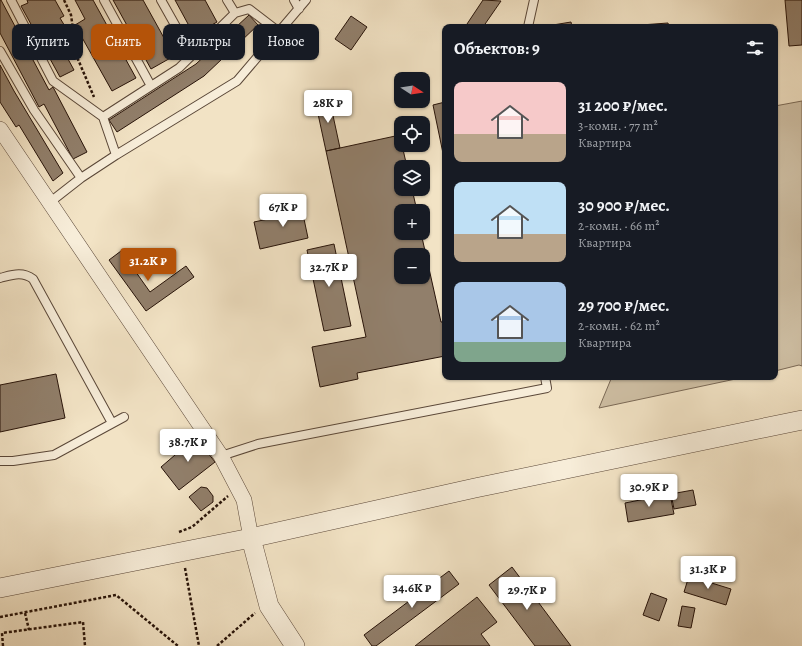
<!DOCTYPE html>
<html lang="ru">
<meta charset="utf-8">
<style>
:root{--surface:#171b24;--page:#242831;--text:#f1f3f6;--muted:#9ea1a6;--accent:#b45309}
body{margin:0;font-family:Alegreya,serif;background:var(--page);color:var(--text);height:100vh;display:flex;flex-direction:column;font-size:15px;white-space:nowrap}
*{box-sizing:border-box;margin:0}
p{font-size:13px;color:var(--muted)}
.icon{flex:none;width:22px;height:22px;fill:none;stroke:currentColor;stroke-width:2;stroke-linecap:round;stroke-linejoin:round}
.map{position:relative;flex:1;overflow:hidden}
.side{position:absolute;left:442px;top:24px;width:336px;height:356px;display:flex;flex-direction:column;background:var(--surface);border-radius:8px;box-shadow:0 1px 3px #0004}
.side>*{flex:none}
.hud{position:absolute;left:12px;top:24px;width:370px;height:36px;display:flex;gap:8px}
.needle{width:26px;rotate:102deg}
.fabs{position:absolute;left:394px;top:72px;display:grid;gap:8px}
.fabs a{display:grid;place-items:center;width:36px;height:36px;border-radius:8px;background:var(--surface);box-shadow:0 1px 3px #0004;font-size:20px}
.price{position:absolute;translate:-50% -34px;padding:0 9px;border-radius:4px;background:#fff;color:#222;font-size:13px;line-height:26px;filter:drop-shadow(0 1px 2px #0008)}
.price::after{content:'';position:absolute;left:50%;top:24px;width:12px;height:9px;margin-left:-6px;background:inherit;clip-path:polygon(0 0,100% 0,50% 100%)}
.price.active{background:var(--accent);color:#fff}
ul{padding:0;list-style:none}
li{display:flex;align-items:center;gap:12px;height:100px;padding:0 12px}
li span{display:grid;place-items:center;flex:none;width:112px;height:80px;border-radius:8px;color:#555}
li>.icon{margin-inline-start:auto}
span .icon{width:48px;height:48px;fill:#fffc;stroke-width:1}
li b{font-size:17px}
h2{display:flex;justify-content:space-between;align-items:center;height:48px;padding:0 12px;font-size:17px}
.pill{padding:0 14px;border-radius:8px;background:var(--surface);box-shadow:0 1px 3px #0004;font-size:14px;line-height:36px}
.pill.active{background:var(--accent);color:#fff}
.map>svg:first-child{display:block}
.green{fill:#cfc0a5;stroke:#7b6a57}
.building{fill:#917f6b;stroke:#271309;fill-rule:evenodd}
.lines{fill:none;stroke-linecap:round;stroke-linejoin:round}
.service-casing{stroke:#5a4738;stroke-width:10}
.minor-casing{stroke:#5a4738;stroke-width:16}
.tertiary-casing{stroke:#5a4738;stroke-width:20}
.path{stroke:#271309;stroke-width:2.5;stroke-dasharray:3 2;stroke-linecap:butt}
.service{stroke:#f7edd9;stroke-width:8}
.minor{stroke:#f7edd9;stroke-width:15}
.tertiary{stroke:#f7edd9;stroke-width:19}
</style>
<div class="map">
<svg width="802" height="646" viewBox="0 0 802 646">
<rect width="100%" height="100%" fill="#f2e3c5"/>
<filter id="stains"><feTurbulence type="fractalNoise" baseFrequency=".005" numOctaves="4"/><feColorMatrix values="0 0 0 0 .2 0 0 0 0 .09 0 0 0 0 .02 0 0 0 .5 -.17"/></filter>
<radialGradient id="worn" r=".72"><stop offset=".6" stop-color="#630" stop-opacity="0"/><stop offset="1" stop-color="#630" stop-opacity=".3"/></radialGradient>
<path class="green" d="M802 101V366L799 365 775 371V106Z
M626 377H745L599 408 611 379Z"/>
<path class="building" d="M0 0H1L49 90 53 87 87 152 73 159 44 104 39 107 0 33Z
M27 0H55L64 16 60 18 69 33 57 39 74 70 60 77 21 6 28 3Z
M75 0H93L136 78 112 91 75 25 85 19Z
M113 0H143L174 56 151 69Z
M175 0H205L217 22 194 35Z
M483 0 501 1 483 27H465Z
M785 0H802V45L789 46Z
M249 15 258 25 204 76 117 132 109 120 196 64Z
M351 16 367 27 351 50 335 39Z
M571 22 572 27H553V25Z
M668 23 669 27H614Z
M0 65 14 91 63 173 53 181 19 125 16 127 0 102Z
M329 97 340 148 326 151 315 100Z
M445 102V163L433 105Z
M400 135 401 145H402L407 167H401V189H412L417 211H401V233H421L441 322H445V356L357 373 358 379 320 387 312 347 366 337 326 151ZM401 255H423V277H401Z
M300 200 308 238 260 249 254 222 287 215 285 204Z
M334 244 351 326 324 331 307 250Z
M121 251 150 292 186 266 194 277 146 311 109 260Z
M56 374 65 418 0 432V385Z
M193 434 215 462 179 490 161 467 182 449 179 445Z
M201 487 207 488 213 496V502L201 511 189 497Z
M693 490 696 505 674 509 671 494Z
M670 494 674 514 628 522 625 503Z
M512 567 571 646H535L489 585Z
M449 571 459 584 376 646H372L364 635Z
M689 576 731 589 726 605 684 592Z
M651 593 667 599 659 621 643 615Z
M477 597 497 622 481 634 490 646H415Z
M682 606 695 608 691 628 678 626Z"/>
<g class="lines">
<g class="service-casing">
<path id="service" d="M11 0 53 81 103 117 116 155
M104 0 151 86
M161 0 192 55
M227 0 235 13 249 9 279 32
M294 0 299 9
M528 27 534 0
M0 51 34 110 81 178
M103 117 179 68 235 13
M49 203 81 178 116 155 237 81 306 0
M0 278C12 275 22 271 33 279L112 423
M221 456 258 444 547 388 545 377
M0 461H13L54 455 124 417"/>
</g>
<g class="minor-casing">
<path id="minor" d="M0 129 221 456 244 500 251 538"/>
</g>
<g class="tertiary-casing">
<path id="tertiary" d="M251 538 269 606 295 646
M0 588 251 538 475 488 802 420"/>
</g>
<path class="path" d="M64 0 71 15 77 57 94 97
M179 532 192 527 228 496
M185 568 199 646
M25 613 29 630
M0 617 116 595 178 646
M3 646 2 633 83 622 85 646
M217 646 255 613"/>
<use href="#service" class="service"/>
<use href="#minor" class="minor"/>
<use href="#tertiary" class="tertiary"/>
</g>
<rect width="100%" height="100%" filter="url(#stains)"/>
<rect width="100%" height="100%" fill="url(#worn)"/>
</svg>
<div class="fabs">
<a><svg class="needle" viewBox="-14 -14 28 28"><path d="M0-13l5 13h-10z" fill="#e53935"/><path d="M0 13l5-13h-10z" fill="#9ea1a6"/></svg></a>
<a><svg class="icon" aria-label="locate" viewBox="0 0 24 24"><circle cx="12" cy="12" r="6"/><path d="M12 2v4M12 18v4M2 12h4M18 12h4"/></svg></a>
<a><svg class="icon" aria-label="layers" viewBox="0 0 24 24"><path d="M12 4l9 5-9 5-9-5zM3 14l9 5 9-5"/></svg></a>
<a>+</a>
<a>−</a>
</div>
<b class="price" style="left:328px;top:124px">28K ₽</b>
<b class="price" style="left:283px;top:228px">67K ₽</b>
<b class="price active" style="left:148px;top:282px">31.2K ₽</b>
<b class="price" style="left:329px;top:288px">32.7K ₽</b>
<b class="price" style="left:188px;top:463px">38.7K ₽</b>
<b class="price" style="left:649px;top:508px">30.9K ₽</b>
<b class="price" style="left:708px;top:590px">31.3K ₽</b>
<b class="price" style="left:412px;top:609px">34.6K ₽</b>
<b class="price" style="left:527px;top:611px">29.7K ₽</b>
<div class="hud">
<a class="pill">Купить</a>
<a class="pill active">Снять</a>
<a class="pill">Фильтры</a>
<a class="pill">Новое</a>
</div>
<section class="side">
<h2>Объектов: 9<svg class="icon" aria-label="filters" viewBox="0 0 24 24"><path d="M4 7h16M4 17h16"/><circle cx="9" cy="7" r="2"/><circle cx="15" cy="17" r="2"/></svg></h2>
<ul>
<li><span style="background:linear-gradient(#f6c9c9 65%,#b9a48a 0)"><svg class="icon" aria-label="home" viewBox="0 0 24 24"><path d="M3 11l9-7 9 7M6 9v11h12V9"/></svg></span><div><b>31 200 ₽/мес.</b><p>3-комн. · 77 m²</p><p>Квартира</p></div></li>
<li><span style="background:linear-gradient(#bfe0f5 65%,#b9a48a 0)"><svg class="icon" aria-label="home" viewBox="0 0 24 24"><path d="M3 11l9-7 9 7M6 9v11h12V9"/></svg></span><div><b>30 900 ₽/мес.</b><p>2-комн. · 66 m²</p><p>Квартира</p></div></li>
<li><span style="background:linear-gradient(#a9c7e8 75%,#7fa58c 0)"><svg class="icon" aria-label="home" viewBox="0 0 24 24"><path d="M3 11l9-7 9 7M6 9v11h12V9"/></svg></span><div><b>29 700 ₽/мес.</b><p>2-комн. · 62 m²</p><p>Квартира</p></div></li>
</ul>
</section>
</div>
